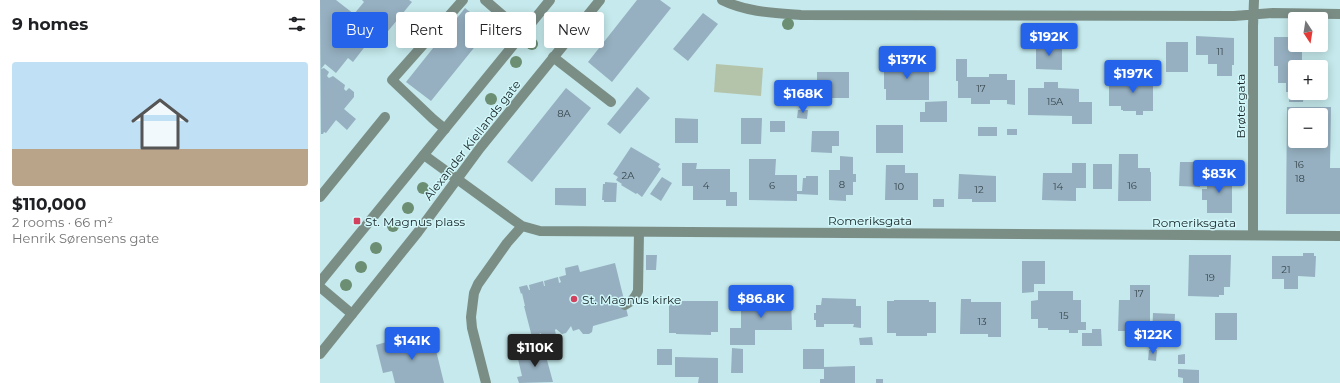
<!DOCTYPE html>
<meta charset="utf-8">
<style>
:root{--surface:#fff;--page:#f2f2f2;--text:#202124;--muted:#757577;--accent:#2563eb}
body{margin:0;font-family:Montserrat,sans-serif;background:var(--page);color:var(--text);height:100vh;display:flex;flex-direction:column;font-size:15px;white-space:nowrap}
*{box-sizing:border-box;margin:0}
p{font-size:13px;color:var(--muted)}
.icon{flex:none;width:22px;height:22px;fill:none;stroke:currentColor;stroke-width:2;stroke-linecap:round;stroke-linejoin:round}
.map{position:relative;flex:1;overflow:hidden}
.sheet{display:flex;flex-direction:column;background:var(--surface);width:320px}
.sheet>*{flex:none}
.banner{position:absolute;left:12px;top:12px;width:380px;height:36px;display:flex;gap:8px}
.needle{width:26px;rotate:168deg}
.controls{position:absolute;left:968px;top:12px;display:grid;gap:8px}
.controls a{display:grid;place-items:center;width:40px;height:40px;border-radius:4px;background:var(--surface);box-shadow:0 2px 10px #0003;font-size:20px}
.price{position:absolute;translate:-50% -34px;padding:0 9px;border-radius:4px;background:var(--accent);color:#fff;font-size:13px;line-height:26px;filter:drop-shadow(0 1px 2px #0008)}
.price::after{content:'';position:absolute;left:50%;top:24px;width:12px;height:9px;margin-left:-6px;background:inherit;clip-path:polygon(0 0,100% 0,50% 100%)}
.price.current{background:#222;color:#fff}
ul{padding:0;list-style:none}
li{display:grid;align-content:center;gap:8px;height:212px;padding:0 12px}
li span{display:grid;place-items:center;height:124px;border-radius:4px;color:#555}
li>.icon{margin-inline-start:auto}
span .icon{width:72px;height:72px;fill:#fffc;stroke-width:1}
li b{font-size:17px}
h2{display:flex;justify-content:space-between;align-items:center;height:48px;padding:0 12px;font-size:17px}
.tag{padding:0 14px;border-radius:4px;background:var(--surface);box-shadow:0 2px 10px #0003;font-size:14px;line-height:36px}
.tag.current{background:var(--accent);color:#fff}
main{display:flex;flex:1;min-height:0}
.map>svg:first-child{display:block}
.green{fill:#b4c4ab}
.building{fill:#96b0c1;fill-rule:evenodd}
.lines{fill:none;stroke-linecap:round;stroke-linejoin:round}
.service{stroke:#7b8e86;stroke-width:10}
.minor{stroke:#7b8e86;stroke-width:10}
.tertiary{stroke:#7b8e86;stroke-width:10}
.tree{fill:#6c8e72}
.poi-dot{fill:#d2425e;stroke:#d2f7fa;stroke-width:1.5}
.labels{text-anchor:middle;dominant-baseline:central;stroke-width:3;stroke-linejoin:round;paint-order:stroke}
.number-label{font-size:10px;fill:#38484e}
.street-label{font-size:12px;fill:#182627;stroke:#d2f7fa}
.poi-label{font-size:12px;fill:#182627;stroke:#d2f7fa;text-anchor:start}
</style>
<main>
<section class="sheet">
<h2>9 homes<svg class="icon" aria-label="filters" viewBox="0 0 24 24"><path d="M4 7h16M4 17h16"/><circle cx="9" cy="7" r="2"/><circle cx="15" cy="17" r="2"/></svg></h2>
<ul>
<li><span style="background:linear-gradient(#bfe0f5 70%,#b9a48a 0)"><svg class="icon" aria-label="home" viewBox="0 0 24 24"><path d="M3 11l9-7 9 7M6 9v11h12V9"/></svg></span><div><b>$110,000</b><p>2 rooms · 66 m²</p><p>Henrik Sørensens gate</p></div></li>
</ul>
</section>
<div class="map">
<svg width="1020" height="383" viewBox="0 0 1020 383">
<rect width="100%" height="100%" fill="#c5e9ec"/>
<path class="green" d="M396 64 443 68 441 96 394 92Z"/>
<path class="building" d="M0 0H16L34 14 44 2 42 0H89L92 2 64 36 57 31 33 62 28 58 16 73 5 64 1 69 4 68 9 72 7 76 9 78 13 76 25 85 24 89 26 91 29 88 34 92V97L24 109 36 119 27 130 16 120 6 133 4 132 3 134H1Z
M317 0H340L351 8 292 82 268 62Z
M145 8 170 28 111 101 86 82Z
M383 13 398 24 368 61 353 49Z
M876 36 914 38V65H912V76H897V64H888V55H876Z
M954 37H975V45H978V48H982V65H990V67H975V93H984L983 102H969V92H966V83H958V66H954Z
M724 42H736V48H742V70L716 69V48H724Z
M846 42H868V72H846Z
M578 58H597V61L609 62V100H566V89H564V72H566V61H578Z
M636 59H647V77H669V74H687V80H695V105L687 104V100H670V104H651V98H638V81H636Z
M497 72H529V98H500V105H478V84H497Z
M817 74H833V111H823V115H816V111H803V110H801V106H789V79H817Z
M724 82H738V88L759 89V102H772V124H752V116L708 115V88H724Z
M317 87 330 98 300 134 287 124Z
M246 88 271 108 212 182 187 162Z
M627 101V122H600V112H605V102Z
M967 107H1011L1010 168H1020V214H966ZM975 115H1001V141H975Z
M478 110H488L487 119 477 118Z
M355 118 378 119V143H355Z
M421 118H442L441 144H421Z
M450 121H465V132H450Z
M556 125H583V153H556Z
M658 127H677V136H658Z
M687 129H697V135H687Z
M492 131H519V146H512V153L491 152Z
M311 147 340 164 338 167 341 169 322 197 317 193 316 194 301 185 302 184 296 180 298 177 293 174Z
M799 154H818V168H830V172H831V201H798Z
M520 156 533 157V174H536V182H533V195H526V201L509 200V170H520Z
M429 159H456L455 175H477V191H487H482L483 178H486V176H498V195L477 194V201L429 200Z
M860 162H881L880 187 859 186Z
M362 163H377L376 169H410V192H417V206H406V200H373V186H362Z
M752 163H766V188H756V201L722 200 723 173H752Z
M773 164H792V189H773Z
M566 165H585V173H598V200H565Z
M639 174 676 176V202H652V199H638Z
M887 174 912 175V213H887V200H882V189H887Z
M342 177 352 183 341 201 330 194Z
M285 182 297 183 296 202H284V200H282L283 184H285Z
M235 188H266V206L235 205Z
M613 199H624V207H613Z
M983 253H994V256H996L995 277 978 276V289H964V279H952V256H983Z
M326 255H337L336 270H326Z
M869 255H911L910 287H904V295H899V297L868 296Z
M702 261H725V284H714V292L702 293Z
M295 263 308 316 273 326 272 332 269 334H263L259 329 253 331 251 326 246 333 242 334 236 329 235 330 236 335 222 339 221 333 219 334 221 339 213 341 204 306H205L202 293 201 294 199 287 207 285 209 290H210L209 285 223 281 224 286H225L224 281 238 277 239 283 241 282 239 277 246 275 245 268 258 265 260 272Z
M810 285H830V327H822V331H798L799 300H810Z
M718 291H753V300H761V322H766V330H758V333H749V330H728V328H718V319H711V301L718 300Z
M421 298H471L472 330H435V345H410V328H421Z
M502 298 536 299V306H541V328L533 327 534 324H504V327H496V320H494V313H496V305H501Z
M641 299H651V302H681V337H668V334H640Z
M574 300H609V302H616V333H607V336H576V333H567V301H574Z
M349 301H398V332H391V335L356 334V333H349Z
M833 313 855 314 854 339 832 338Z
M895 313H917V340H895Z
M772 329H781L782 346H762V333H772Z
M112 334 124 383H75L72 371 63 373 56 345 70 341V344Z
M552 337 553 345H540L539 338Z
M412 348 423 349V373H411Z
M224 349 233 382 199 383 197 377 202 376 198 359 212 355 211 352Z
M337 349H352V365H337Z
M483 349H504V367L535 366V383H500V379H504V369H483Z
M829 350H837L836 361 828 360Z
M865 354V364H858V355Z
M355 357 398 358V383H378L379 377H355Z
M858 369 879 370V383H863V378L858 377Z
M556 379H563V383H556Z"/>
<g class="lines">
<path class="service" d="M165 0 203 33
M233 57 291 102
M125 129 113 119 72 80 143 0
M0 197 65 117
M305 305C312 301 315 298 318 291L319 232"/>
<path class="minor" d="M402 0C426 12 454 13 481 15L914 16 953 13 1020 14
M104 155 192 219 202 226 220 231 1020 236
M933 235V26L934 0
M0 287 32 314
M166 383 152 328 151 317 154 293 158 284 187 243 202 226"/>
<path class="tertiary" d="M0 282 230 0
M0 354 98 232 160 148 280 0"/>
</g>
<g class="tree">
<circle cx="235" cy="22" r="6"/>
<circle cx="468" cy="24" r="6"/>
<circle cx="212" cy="44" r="6"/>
<circle cx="196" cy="62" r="6"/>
<circle cx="171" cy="99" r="6"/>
<circle cx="103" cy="188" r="6"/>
<circle cx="88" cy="208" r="6"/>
<circle cx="73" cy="226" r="6"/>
<circle cx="56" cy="248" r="6"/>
<circle cx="41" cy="267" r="6"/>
<circle cx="26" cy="285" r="6"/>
</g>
<g class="poi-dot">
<rect x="33" y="217" width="8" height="8" rx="2"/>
<circle cx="254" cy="299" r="4"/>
</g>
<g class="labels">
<g class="number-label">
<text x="900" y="51">11</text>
<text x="661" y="88">17</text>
<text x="735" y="101">15A</text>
<text x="244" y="113">8A</text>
<text x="979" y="164">16</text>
<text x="308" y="175">2A</text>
<text x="980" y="178">18</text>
<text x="522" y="184">8</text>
<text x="386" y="185">4</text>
<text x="452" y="185">6</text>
<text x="812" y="185">16</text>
<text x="579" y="186">10</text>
<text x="738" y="186">14</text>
<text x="659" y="189">12</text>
<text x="966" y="269">21</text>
<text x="890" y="277">19</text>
<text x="819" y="293">17</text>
<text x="744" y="315">15</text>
<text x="662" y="321">13</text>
</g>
<g class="street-label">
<text transform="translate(920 106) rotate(-90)">Brøtergata</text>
<text transform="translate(152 140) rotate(-52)">Alexander Kiellands gate</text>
<text x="550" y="220">Romeriksgata</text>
<text x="874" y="222">Romeriksgata</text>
</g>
<g class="poi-label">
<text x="45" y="221">St. Magnus plass</text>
<text x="262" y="299">St. Magnus kirke</text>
</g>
</g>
</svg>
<div class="controls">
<a><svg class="needle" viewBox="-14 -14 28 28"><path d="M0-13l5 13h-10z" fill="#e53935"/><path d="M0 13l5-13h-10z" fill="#757577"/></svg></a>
<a>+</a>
<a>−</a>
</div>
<b class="price" style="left:729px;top:57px">$192K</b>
<b class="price" style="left:587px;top:80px">$137K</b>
<b class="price" style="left:813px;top:94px">$197K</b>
<b class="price" style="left:483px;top:114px">$168K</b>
<b class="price" style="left:899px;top:194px">$83K</b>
<b class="price" style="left:441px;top:319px">$86.8K</b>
<b class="price" style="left:833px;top:355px">$122K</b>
<b class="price" style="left:92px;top:361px">$141K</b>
<b class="price current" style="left:215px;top:368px">$110K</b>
<div class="banner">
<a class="tag current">Buy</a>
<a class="tag">Rent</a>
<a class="tag">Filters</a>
<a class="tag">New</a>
</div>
</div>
</main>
